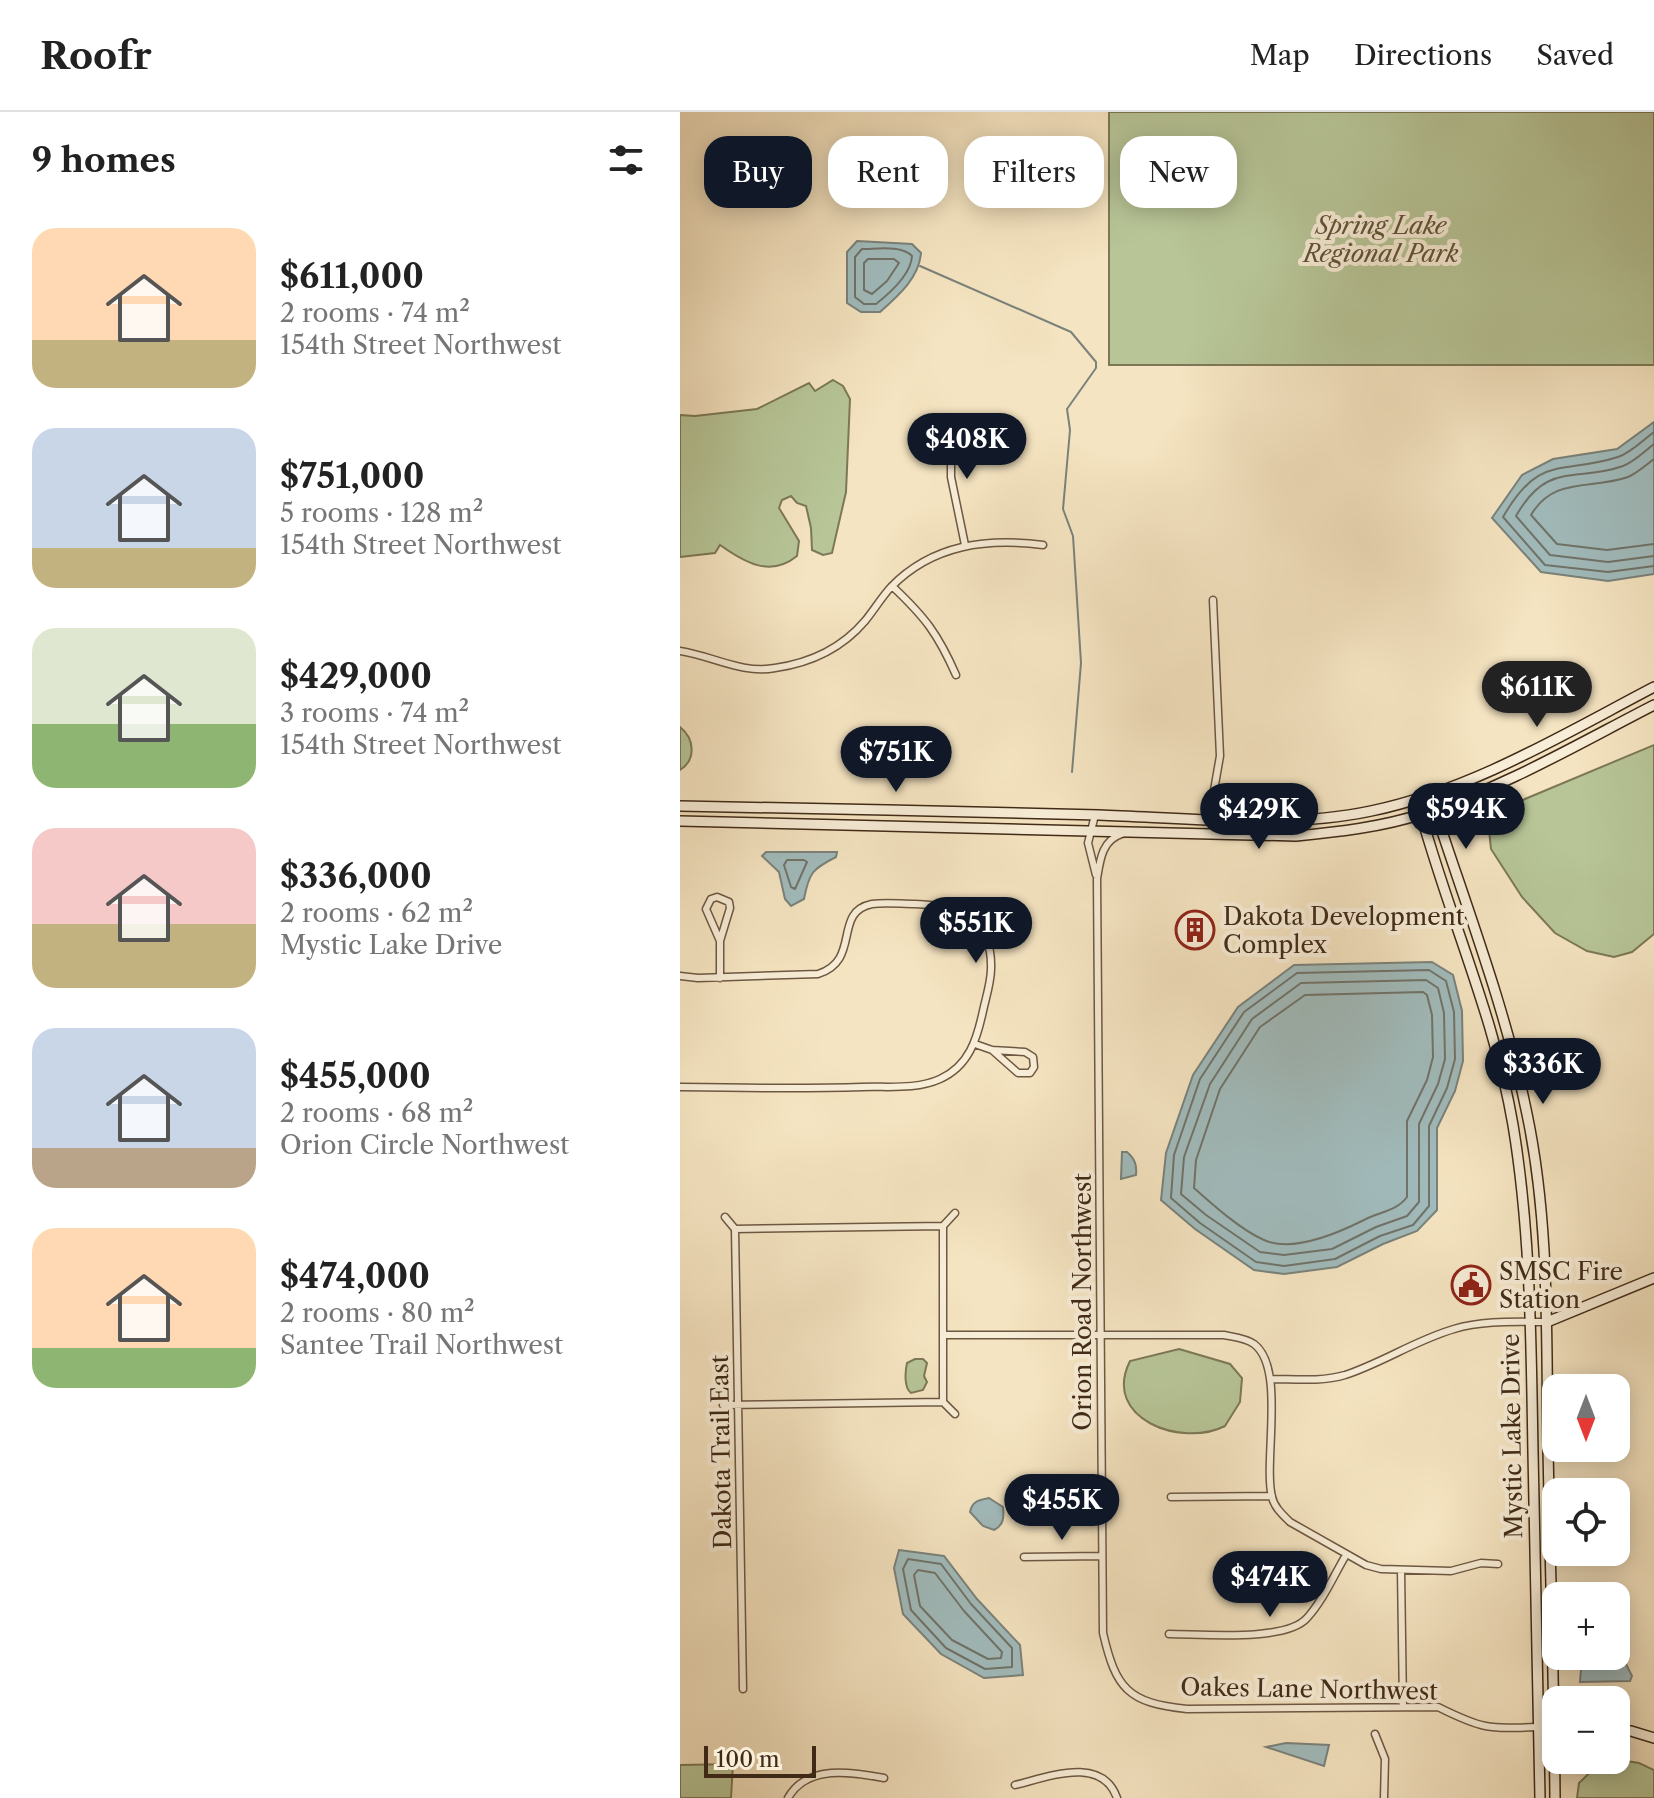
<!DOCTYPE html>
<meta charset="utf-8">
<style>
:root{--surface:#fff;--page:#f6f6f6;--text:#222;--muted:#767676;--line:#e0e0e0;--accent:#111827}
body{margin:0;font-family:"Libre Caslon Text",serif;background:var(--page);color:var(--text);height:100vh;display:flex;flex-direction:column;font-size:30px;white-space:nowrap}
*{box-sizing:border-box;margin:0}
p{font-size:26px;color:var(--muted)}
.icon{flex:none;width:44px;height:44px;fill:none;stroke:currentColor;stroke-width:2;stroke-linecap:round;stroke-linejoin:round}
.map{position:relative;flex:1;overflow:hidden}
.panel{display:flex;flex-direction:column;background:var(--surface);width:680px}
.panel>*{flex:none}
.guide{position:absolute;left:24px;top:24px;width:760px;height:72px;display:flex;gap:16px}
.needle{width:52px;rotate:180deg}
.controls{position:absolute;left:862px;top:1262px;display:grid;gap:16px}
.controls a{display:grid;place-items:center;width:88px;height:88px;border-radius:16px;background:var(--surface);box-shadow:0 4px 20px #0003;font-size:40px}
.scale{position:absolute;left:24px;bottom:20px;width:112px;box-sizing:border-box;padding-left:8px;border:4px solid #402a17;border-top:0;font-size:22px;line-height:28px;white-space:nowrap;color:#402a17;-webkit-text-stroke:6px #f8edd7;paint-order:stroke}
.price{position:absolute;translate:-50% -68px;padding:0 18px;border-radius:28px;background:var(--accent);color:#fff;font-size:26px;line-height:52px;filter:drop-shadow(0 2px 4px #0008)}
.price::after{content:'';position:absolute;left:50%;top:48px;width:24px;height:18px;margin-left:-12px;background:inherit;clip-path:polygon(0 0,100% 0,50% 100%)}
.price.selected{background:#222;color:#fff}
ul{padding:0;list-style:none}
li{display:flex;align-items:center;gap:24px;height:200px;padding:0 32px}
li span{display:grid;place-items:center;flex:none;width:224px;height:160px;border-radius:24px;color:#555}
li>.icon{margin-inline-start:auto}
span .icon{width:96px;height:96px;fill:#fffc;stroke-width:1}
li b{font-size:34px}
h2{display:flex;justify-content:space-between;align-items:center;height:96px;padding:0 32px;font-size:34px}
.pill{padding:0 28px;border-radius:24px;background:var(--surface);box-shadow:0 4px 20px #0003;font-size:28px;line-height:72px}
.pill.selected{background:var(--accent);color:#fff}
header{display:flex;align-items:center;gap:48px;box-sizing:border-box;height:112px;padding:0 40px;background:var(--surface);border-bottom:2px solid var(--line)}
header strong{font-size:38px}
nav{display:flex;gap:44px;margin-inline-start:auto;font-size:28px}
main{display:flex;flex:1;min-height:0}
.map>svg:first-child{display:block}
.green{fill:#b7c597;stroke:#7c7857;stroke-width:2}
.water{fill:#a1bcbd;stroke:#7a827b;stroke-width:2}
.lines{fill:none;stroke-linecap:round;stroke-linejoin:round}
.shore{stroke:#70736a;stroke-width:2}
.stream{stroke:#7a827b;stroke-width:2}
.street-casing{stroke:#6d5842;stroke-width:9}
.secondary-casing{stroke:#402a17;stroke-width:12}
.street{stroke:#f8edd7;stroke-width:6}
.secondary{stroke:#f8edd7;stroke-width:9}
.labels{text-anchor:middle;dominant-baseline:central;stroke-width:8;stroke-linejoin:round;paint-order:stroke}
.park-label{font-size:24px;font-style:italic;fill:#5e5137;stroke:#f8edd7}
.poi-label{font-size:24px;fill:#402a17;stroke:#f8edd7;text-anchor:start}
.street-label{font-size:24px;fill:#402a17;stroke:#f8edd7}
</style>
<header>
<strong>Roofr</strong>
<nav><a>Map</a><a>Directions</a><a>Saved</a></nav>
</header>
<main>
<section class="panel">
<h2>9 homes<svg class="icon" aria-label="filters" viewBox="0 0 24 24"><path d="M4 7h16M4 17h16"/><circle cx="9" cy="7" r="2"/><circle cx="15" cy="17" r="2"/></svg></h2>
<ul>
<li><span style="background:linear-gradient(#ffd9b3 70%,#c2b280 0)"><svg class="icon" aria-label="home" viewBox="0 0 24 24"><path d="M3 11l9-7 9 7M6 9v11h12V9"/></svg></span><div><b>$611,000</b><p>2 rooms · 74 m²</p><p>154th Street Northwest</p></div></li>
<li><span style="background:linear-gradient(#c9d6e8 75%,#c2b280 0)"><svg class="icon" aria-label="home" viewBox="0 0 24 24"><path d="M3 11l9-7 9 7M6 9v11h12V9"/></svg></span><div><b>$751,000</b><p>5 rooms · 128 m²</p><p>154th Street Northwest</p></div></li>
<li><span style="background:linear-gradient(#dfe7d0 60%,#8fb573 0)"><svg class="icon" aria-label="home" viewBox="0 0 24 24"><path d="M3 11l9-7 9 7M6 9v11h12V9"/></svg></span><div><b>$429,000</b><p>3 rooms · 74 m²</p><p>154th Street Northwest</p></div></li>
<li><span style="background:linear-gradient(#f6c9c9 60%,#c2b280 0)"><svg class="icon" aria-label="home" viewBox="0 0 24 24"><path d="M3 11l9-7 9 7M6 9v11h12V9"/></svg></span><div><b>$336,000</b><p>2 rooms · 62 m²</p><p>Mystic Lake Drive</p></div></li>
<li><span style="background:linear-gradient(#c9d6e8 75%,#b9a48a 0)"><svg class="icon" aria-label="home" viewBox="0 0 24 24"><path d="M3 11l9-7 9 7M6 9v11h12V9"/></svg></span><div><b>$455,000</b><p>2 rooms · 68 m²</p><p>Orion Circle Northwest</p></div></li>
<li><span style="background:linear-gradient(#ffd9b3 75%,#8fb573 0)"><svg class="icon" aria-label="home" viewBox="0 0 24 24"><path d="M3 11l9-7 9 7M6 9v11h12V9"/></svg></span><div><b>$474,000</b><p>2 rooms · 80 m²</p><p>Santee Trail Northwest</p></div></li>
</ul>
</section>
<div class="map">
<svg width="974" height="1686" viewBox="0 0 974 1686">
<rect width="100%" height="100%" fill="#f5e4c1"/>
<filter id="stains"><feTurbulence type="fractalNoise" baseFrequency=".0025" numOctaves="4"/><feColorMatrix values="0 0 0 0 .2 0 0 0 0 .09 0 0 0 0 .02 0 0 0 .5 -.17"/></filter>
<radialGradient id="worn" r=".72"><stop offset=".6" stop-color="#630" stop-opacity="0"/><stop offset="1" stop-color="#630" stop-opacity=".3"/></radialGradient>
<path class="green" d="M429 0H974V253H429Z
M153 268 163 274 170 287 166 380 152 441 143 443 132 438 131 416 126 394 117 391 111 384 102 388 99 396 119 429 117 444C90 466 64 450 40 433L35 441 0 445V303L15 304 77 297 129 271 135 279Z
M0 615C15 627 16 648 0 658Z
M974 633V822L952 840 934 845 907 839 875 821 842 785 811 737 809 718 812 709 845 687Z
M499 1237 550 1252 562 1266 560 1290 545 1314C502 1336 421 1307 450 1249Z
M235 1247H243L247 1251 244 1264 247 1270 243 1278 231 1281C224 1276 225 1260 227 1251Z
M940 1648 959 1651 974 1658V1686H897L899 1671 920 1651Z
M53 1652 51 1686H0V1653Z"/>
<path class="water" d="M177 129 232 132 241 141C239 166 218 184 200 200H181L167 191V140Z
M974 310V462L928 469 861 460 812 406 842 363 873 347 937 337Z
M86 740H157L156 745C132 757 129 761 124 787L111 794 105 787 99 760 82 744Z
M752 850 773 863 782 899 783 949 775 979 757 1016V1098L737 1119 703 1132 657 1155 604 1162 574 1158 515 1117 481 1088 486 1041 513 963 558 895 614 853Z
M442 1040H447C455 1047 457 1053 456 1063L441 1067Z
M309 1386 323 1395C324 1405 324 1413 314 1418L303 1414 290 1400C292 1389 299 1388 309 1386Z
M219 1438 264 1444 297 1487 340 1533 343 1563 304 1566 261 1542 223 1502 214 1456Z
M936 1526 941 1531 944 1548 952 1564 950 1569 900 1570 902 1544H936Z
M606 1631 649 1633 644 1654 586 1635Z"/>
<g class="lines">
<path class="shore" d="M182 137C198 137 221 133 232 144 231 163 210 181 196 192H184L175 185V145Z
M188 147H214L219 151 207 169 192 182 184 178V151Z
M974 320C963 328 951 341 938 345 881 363 860 341 823 405L865 453 928 460 974 454
M974 332C965 339 954 350 943 354 895 371 868 348 836 404L870 443 928 450 974 444
M974 347C966 353 957 361 948 365 911 378 874 364 851 403L877 432 927 438 974 432
M107 748H124L127 750 115 777 111 775 104 753Z
M749 858 766 869 774 900 775 947 767 976 749 1014V1094L733 1113 700 1124 655 1147 604 1154 576 1150 520 1111 491 1086 494 1043 520 967 564 900 617 861Z
M746 868 758 876 764 901 765 947 758 972 739 1012V1090L727 1104 696 1115 652 1137 604 1143 580 1140 526 1103 501 1082 504 1045 530 972 572 907 621 871Z
M743 880 747 883 752 903 753 945 747 968 727 1009V1085C717 1099 699 1100 684 1108 658 1121 613 1141 584 1128 561 1118 533 1093 514 1076L516 1048 540 977 580 915 625 883Z
M228 1447 261 1452 291 1492 332 1536V1555L305 1557 266 1536 231 1498 223 1457Z
M238 1458 255 1461 284 1499 322 1540 321 1546 308 1547 272 1528 240 1494 234 1463Z"/>
<path class="stream" d="M240 154 391 220 416 250V256L387 297 390 318 383 397 393 424 401 551 392 660"/>
<g class="street-casing">
<path id="street" d="M271 307V365L285 433
M212 474C245 505 258 522 276 563
M0 539C33 544 61 562 95 556 130 551 162 536 185 509 194 498 201 486 211 475 253 432 307 426 363 433
M415 703 408 731 416 763
M529 707 540 644 533 488
M442 722C422 728 420 748 417 767L423 1521C436 1577 448 1591 507 1597L758 1595C802 1617 808 1617 857 1615
M0 864 18 866 138 862C182 848 152 800 192 792 206 790 221 792 235 792 277 793 313 808 311 857 311 870 306 885 303 899 297 927 289 954 260 967 236 978 207 974 182 975 121 977 61 976 0 975
M40 866V829L50 796 49 790 37 785 31 787 26 797 40 829
M295 932 312 938 345 940 353 945 354 955 350 961H338L312 938
M45 1105 55 1117 63 1577
M263 1114V1290
M263 1114 275 1101
M55 1117 263 1114
M263 1223H544C554 1225 566 1226 574 1232 606 1256 583 1349 592 1385 594 1395 603 1403 610 1410L686 1453 701 1457 771 1459 801 1451 818 1452
M590 1267C614 1267 641 1270 665 1263 702 1251 736 1228 774 1217 803 1208 836 1210 867 1210
M263 1290 275 1302
M43 1293 263 1290
M491 1385 592 1384
M344 1445 421 1444
M721 1458 723 1594
M489 1522C522 1522 606 1530 627 1506 643 1489 654 1463 666 1443
M695 1622 705 1647 704 1686
M335 1673C368 1665 422 1643 437 1686
M108 1686C127 1652 172 1660 204 1666"/>
</g>
<g class="secondary-casing">
<path id="secondary" d="M750 683C784 789 825 893 847 1002 870 1112 866 1223 868 1334 870 1452 874 1569 875 1686
M737 688C766 798 814 901 833 1013 851 1121 851 1232 853 1340 855 1456 858 1571 860 1686
M0 694C140 697 279 699 419 703 506 706 607 717 691 699 792 678 884 622 974 575
M0 709 616 724C658 720 702 715 742 702 823 676 898 632 974 593
M867 1210 974 1166
M936 1618 951 1619 974 1626"/>
</g>
<use href="#street" class="street"/>
<use href="#secondary" class="secondary"/>
</g>
<defs>
<g id="building-ring" transform="scale(2)"><circle r="9.5" fill="#f8edd7" stroke="#8f2418" stroke-width="1.5"/><path d="M-4-6H4V6H1V3H-1V6H-4ZM-2.5-4.3h1.7v1.8h-1.7ZM.8-4.3h1.7v1.8H.8ZM-2.5-1h1.7V.8h-1.7ZM.8-1h1.7V.8H.8Z" fill="#8f2418"/></g>
<g id="civic-ring" transform="scale(2)"><circle r="9.5" fill="#f8edd7" stroke="#8f2418" stroke-width="1.5"/><path d="M-.6-6.5H3V-4.5H.6V-3L4-1V1h2V6H-6V1h2V-1L-.6-3ZM-1.2 2.5V6h2.4V2.5Z" fill="#8f2418"/></g>
</defs>
<g fill-rule="evenodd">
<use href="#building-ring" x="515" y="818"/>
<use href="#civic-ring" x="791" y="1173"/>
</g>
<g class="labels">
<g class="park-label">
<text x="701" y="113">Spring Lake<tspan x="701" dy="28">Regional Park</tspan></text>
</g>
<g class="poi-label">
<text x="543" y="804">Dakota Development<tspan x="543" dy="28">Complex</tspan></text>
<text x="819" y="1159">SMSC Fire<tspan x="819" dy="28">Station</tspan></text>
</g>
<g class="street-label">
<text transform="translate(402 1190) rotate(-90)">Orion Road Northwest</text>
<text transform="translate(832 1324) rotate(-91)">Mystic Lake Drive</text>
<text transform="translate(41 1340) rotate(-91)">Dakota Trail East</text>
<text transform="translate(629 1577) rotate(1)">Oakes Lane Northwest</text>
</g>
</g>
<rect width="100%" height="100%" filter="url(#stains)"/>
<rect width="100%" height="100%" fill="url(#worn)"/>
</svg>
<div class="controls">
<a><svg class="needle" viewBox="-14 -14 28 28"><path d="M0-13l5 13h-10z" fill="#e53935"/><path d="M0 13l5-13h-10z" fill="#767676"/></svg></a>
<a><svg class="icon" aria-label="locate" viewBox="0 0 24 24"><circle cx="12" cy="12" r="6"/><path d="M12 2v4M12 18v4M2 12h4M18 12h4"/></svg></a>
<a>+</a>
<a>−</a>
</div>
<div class="scale">100 m</div>
<b class="price" style="left:287px;top:369px">$408K</b>
<b class="price selected" style="left:857px;top:617px">$611K</b>
<b class="price" style="left:216px;top:682px">$751K</b>
<b class="price" style="left:579px;top:739px">$429K</b>
<b class="price" style="left:786px;top:739px">$594K</b>
<b class="price" style="left:296px;top:853px">$551K</b>
<b class="price" style="left:863px;top:994px">$336K</b>
<b class="price" style="left:382px;top:1430px">$455K</b>
<b class="price" style="left:590px;top:1507px">$474K</b>
<div class="guide">
<a class="pill selected">Buy</a>
<a class="pill">Rent</a>
<a class="pill">Filters</a>
<a class="pill">New</a>
</div>
</div>
</main>
